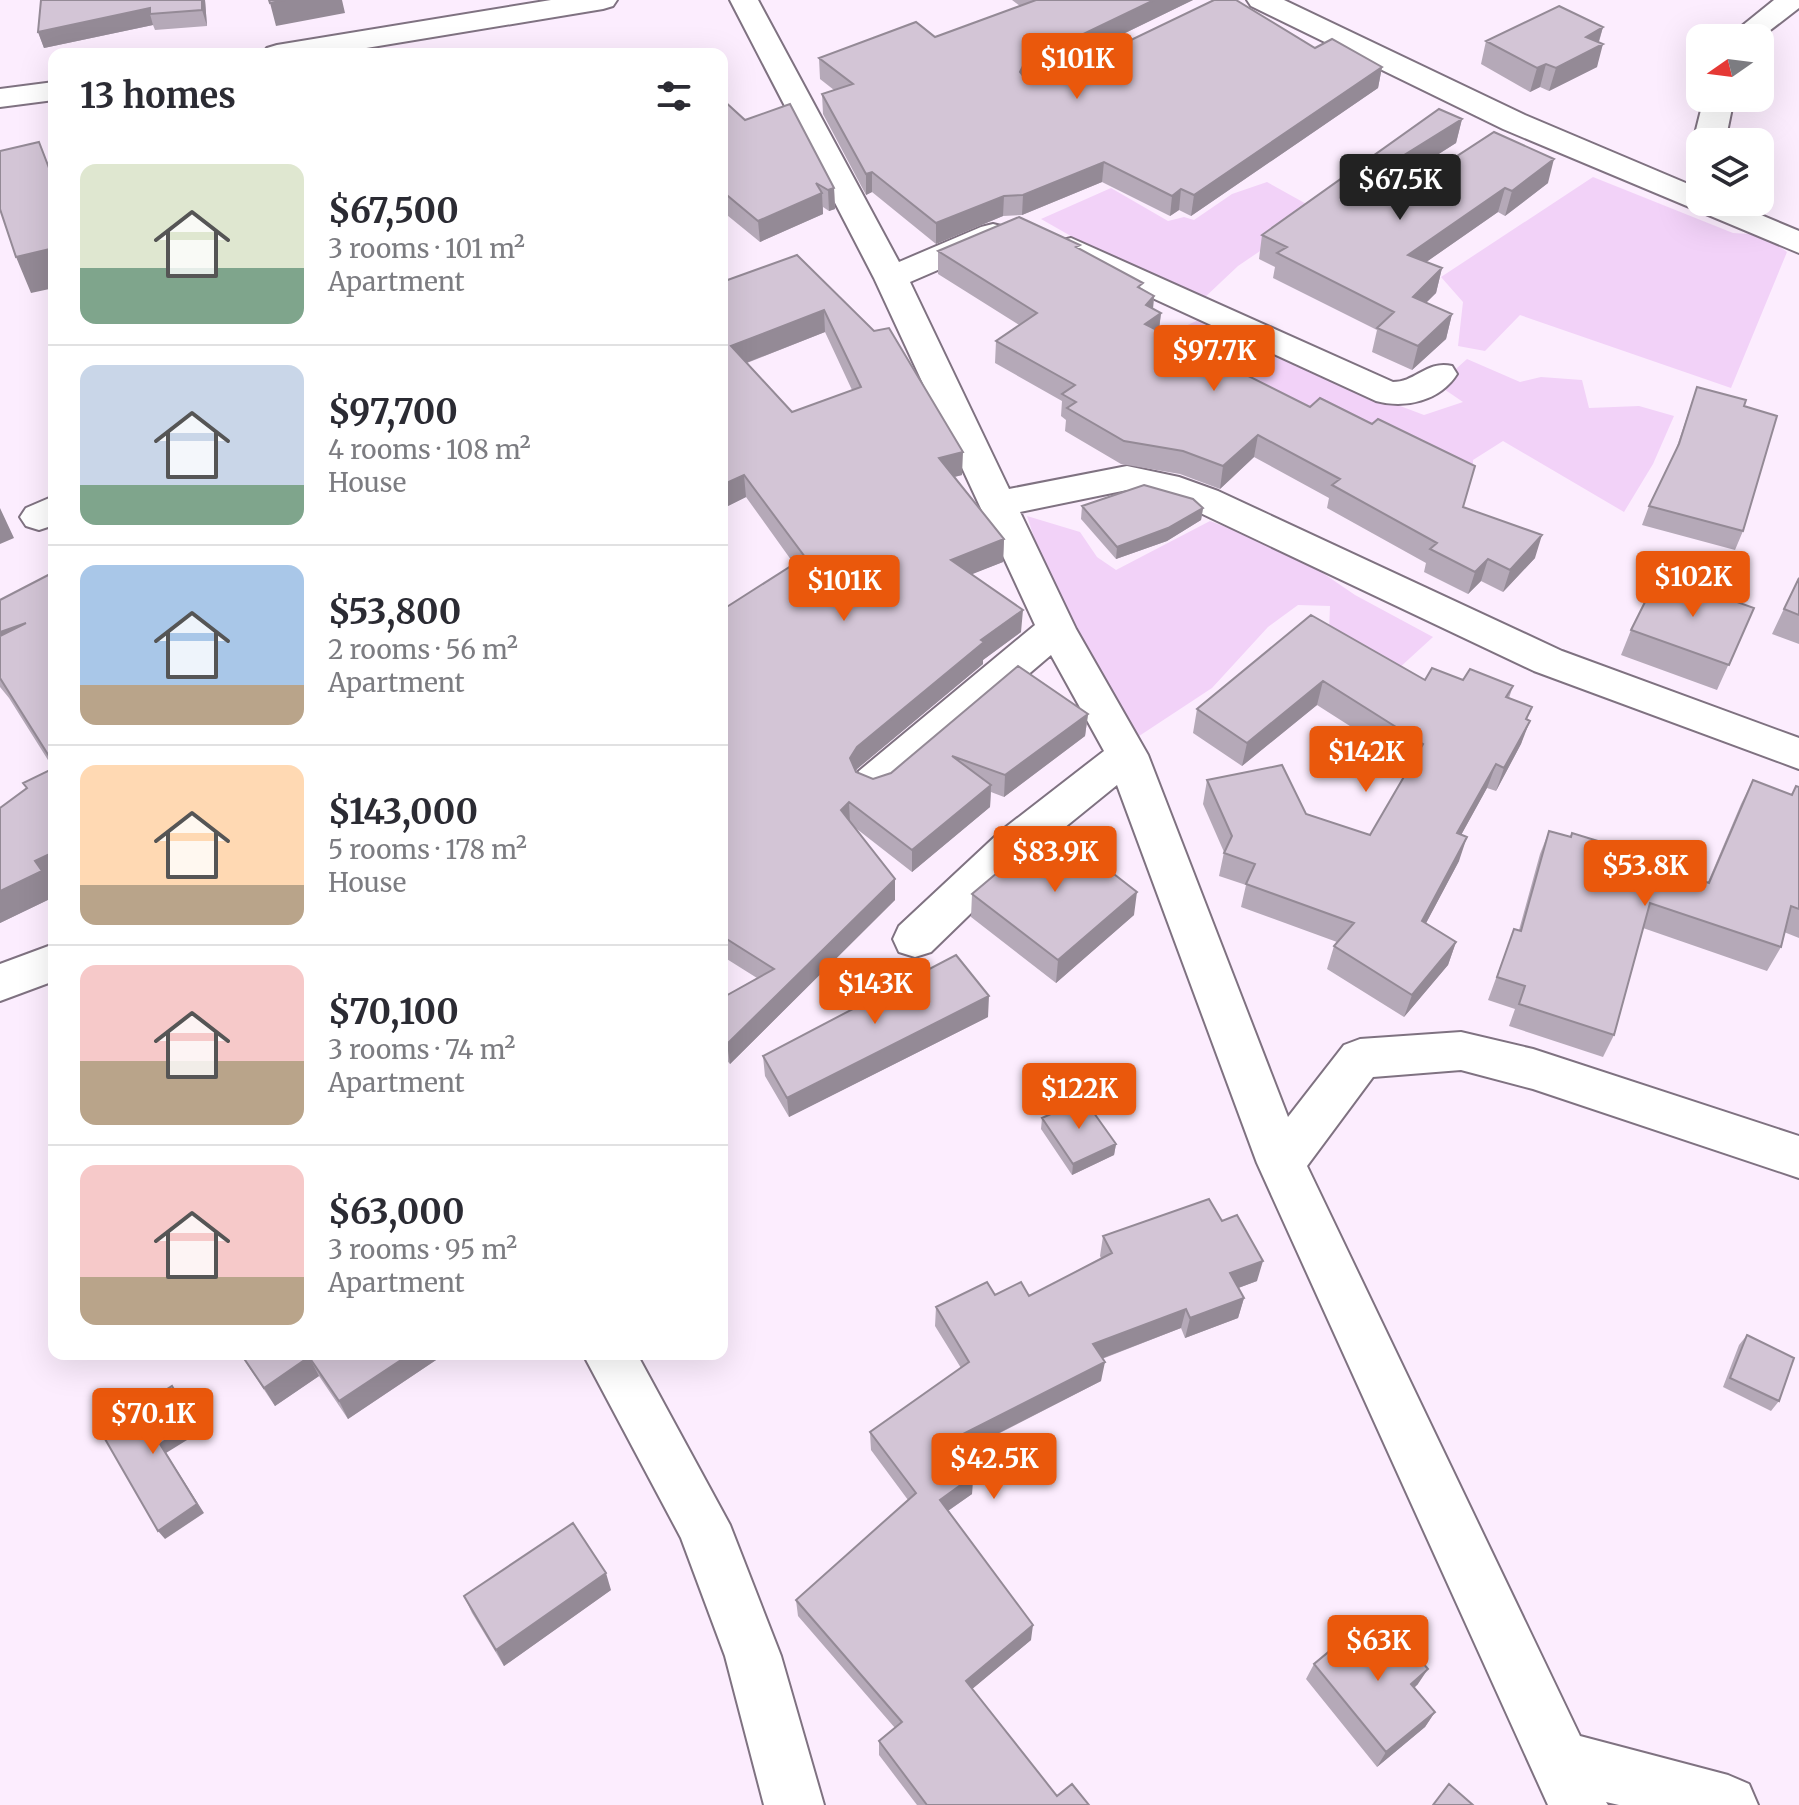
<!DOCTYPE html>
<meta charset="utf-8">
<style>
:root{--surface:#fff;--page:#f2f2f3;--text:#2b2b33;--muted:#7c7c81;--line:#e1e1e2;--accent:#ea580c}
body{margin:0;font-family:Merriweather,serif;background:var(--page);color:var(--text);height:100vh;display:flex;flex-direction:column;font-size:30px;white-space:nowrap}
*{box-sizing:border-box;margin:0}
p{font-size:26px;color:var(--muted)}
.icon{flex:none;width:44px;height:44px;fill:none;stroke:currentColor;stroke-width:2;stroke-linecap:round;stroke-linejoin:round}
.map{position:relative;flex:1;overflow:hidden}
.details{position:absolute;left:48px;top:48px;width:680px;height:1312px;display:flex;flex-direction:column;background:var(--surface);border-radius:16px;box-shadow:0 8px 32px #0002}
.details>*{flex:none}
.needle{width:52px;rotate:256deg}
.controls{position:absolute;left:1686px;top:24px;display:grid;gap:16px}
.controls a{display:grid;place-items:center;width:88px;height:88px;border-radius:16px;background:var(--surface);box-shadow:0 8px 32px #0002;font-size:40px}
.price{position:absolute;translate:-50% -68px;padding:0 18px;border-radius:8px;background:var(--accent);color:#fff;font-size:26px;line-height:52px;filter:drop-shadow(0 2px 4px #0008)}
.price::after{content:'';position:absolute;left:50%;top:48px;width:24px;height:18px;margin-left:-12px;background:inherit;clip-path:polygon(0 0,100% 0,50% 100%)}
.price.current{background:#222;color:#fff}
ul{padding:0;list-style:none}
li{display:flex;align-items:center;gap:24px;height:200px;padding:0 32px}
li+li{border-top:2px solid var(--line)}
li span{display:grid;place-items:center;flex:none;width:224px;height:160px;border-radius:16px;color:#555}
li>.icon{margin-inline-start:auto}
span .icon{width:96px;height:96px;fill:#fffc;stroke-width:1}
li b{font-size:34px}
h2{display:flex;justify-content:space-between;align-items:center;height:96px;padding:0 32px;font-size:34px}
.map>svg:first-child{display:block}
.green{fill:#f2d2f8}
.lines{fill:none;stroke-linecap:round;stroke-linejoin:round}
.street-casing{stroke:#7f7281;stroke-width:4}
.street{fill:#fff;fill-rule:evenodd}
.wall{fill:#b5a9b8;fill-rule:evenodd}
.shaded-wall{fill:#948a96}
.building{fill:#d3c5d6;stroke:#948a96;stroke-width:2;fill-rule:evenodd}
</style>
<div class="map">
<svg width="1799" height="1805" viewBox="0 0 1799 1805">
<rect width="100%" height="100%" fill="#fcedfe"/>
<path class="green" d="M1593 177 1733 233 1764 235 1787 252 1731 388 1520 315 1485 351 1458 346 1463 302 1441 277Z
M1267 182 1319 211 1238 266 1203 299 1141 276 1041 219 1111 188 1168 221 1184 217 1194 220 1232 194Z
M1207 316 1387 401 1424 415 1463 402 1438 385 1467 359 1520 382 1541 377 1582 380 1589 408 1639 406 1674 416 1653 464 1624 512 1503 441 1473 460V468L1319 413 1164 336Z
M1027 516 1080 532 1097 557 1116 570 1210 521 1292 552 1355 595 1433 637 1398 669 1329 631 1330 606 1298 605 1268 627 1212 688 1130 742 1043 565Z"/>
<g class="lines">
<g class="street-casing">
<path id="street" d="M551 0H617L613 6 603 9 330 54H262L267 48 277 45Z
M730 0H758L899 262 981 227 993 224 1005 227 1009 234 1005 241 910 282 1009 489 1127 466 1179 477 1218 491 1562 651 1799 738V769L1534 671 1192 509 1127 490 1020 512 1076 629 1148 755 1288 1117 1344 1045 1360 1039 1461 1032 1533 1049 1799 1136V1178L1533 1089 1461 1070 1373 1077 1307 1166 1580 1736 1728 1775 1749 1784 1758 1805H1619L1606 1802 1608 1805H1548L1257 1163 1117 785 1032 854 931 952 915 957 899 952 893 939 899 926 1002 830 1104 751 1051 655 889 793 874 798 859 793 853 782 859 771 1035 625 874 278Z
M1247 0H1284L1525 115 1700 189V202H1730L1799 231V253L1503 129 1251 6Z
M1774 0H1799V8L1760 38H1727Z
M54 82V100L0 107V89Z
M1704 98H1734L1725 142H1700V149L1693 142Z
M1071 238 1393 382C1416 382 1427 360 1452 366L1457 374C1440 401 1405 409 1376 401L1059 255 1055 248 1059 241Z
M54 496V525L39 530 26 526 20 517 26 508Z
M54 944V981L0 1001V964Z
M583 1354H637L730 1525 781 1656 824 1805H764L725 1656 681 1538Z"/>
</g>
<use href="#street" class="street"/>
</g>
<path class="wall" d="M205 0 207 26 155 30 153 25 44 48 38 32Z
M1012 0H1193L1029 80 1050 79 1315 48 1382 67 1378 88 1191 216 1179 210 1170 216 1102 182 1022 215 1003 216 936 244 872 192 866 195 823 114 822 94 834 90 820 79 819 58 935 37 1020 6Z
M1603 27 1599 42 1597 67 1549 91 1540 87 1530 92 1481 64 1486 41Z
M722 99 745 120 834 188 835 209 829 211 823 207V214L760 242 722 211Z
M1462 119 1456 143 1387 187 1399 190 1548 183 1505 216 1498 212 1426 262 1442 268 1436 293 1426 303 1452 314 1446 339 1412 370 1372 352 1377 330 1273 278 1275 267 1259 259 1262 235Z
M1080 249 1154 296 1153 309 1161 313 1159 331 1463 507 1535 558 1503 592 1481 581 1468 594 1424 572 1426 563 1327 508 1329 498 1254 457 1220 489 1180 474 1121 464 1065 431 1066 420 1061 416 1062 401 995 363 996 341 1019 325 938 274V251Z
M797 255 962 475 954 477 1004 539 1003 562 971 574 1021 632 983 660V664L857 769 856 772 873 779 1088 714 1085 736 1004 797 991 792 990 807 912 872 853 826 895 900 730 1064 722 1055V998L757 978 722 956V610L794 564 746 497 722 509V282ZM825 332 852 390 792 412 747 363Z
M1697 387 1744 406 1743 531 1735 550 1642 525 1649 506 1675 452Z
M1082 506 1203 508 1201 520 1167 541 1116 559 1081 519Z
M54 572V884L50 886 54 894V897L0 923V808L27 789 23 783 53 768 9 698 0 687V600Z
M1799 577V644L1772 634Z
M1754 608 1717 690 1621 655 1631 630Z
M1311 615 1425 680H1463L1513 686 1509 698 1528 720 1521 744 1496 791 1487 788 1461 835 1459 861 1426 923 1456 942 1448 965 1404 1017 1327 969 1334 946 1337 942 1241 907 1246 885 1219 876 1224 852 1203 804 1207 780 1370 835 1411 765 1317 705 1242 766 1193 733 1197 709Z
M1753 780 1791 795 1796 786 1799 787V938L1784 932 1781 947 1767 971 1643 928 1614 1035 1603 1057 1509 1026 1515 1009 1488 1000 1514 929 1519 930 1540 854 1549 831 1570 837 1572 833 1636 858 1708 882 1741 804Z
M972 894 1134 915 1056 983 971 917Z
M988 1017 789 1117 765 1076 763 1056Z
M1042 1118 1116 1144 1114 1155 1072 1175 1041 1129Z
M1103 1236 1257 1281 1238 1288 1244 1298 1238 1318 1185 1338 1181 1328 1102 1359 1101 1381 957 1455 973 1476 972 1494 948 1511 1031 1640 972 1689 1057 1796 1089 1805H917L879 1755V1741L895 1728 798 1616 796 1600 908 1500 871 1450 870 1432 961 1368 935 1326 936 1307 995 1295 1029 1296 1101 1258 1100 1256Z
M1747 1335 1779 1401 1771 1411 1723 1387 1739 1345Z
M240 1354H445L348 1419 319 1376 275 1406Z
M611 1590 504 1666 472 1613 464 1596Z
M1373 1640 1418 1684 1414 1688 1435 1712 1425 1727 1377 1767 1306 1679 1314 1664Z"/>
<path class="shaded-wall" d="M202 0H205L207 26 202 10Z
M285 0H342L345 13 276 26 270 3Z
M1154 0H1193L1024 82 1020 72 1025 62Z
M150 8V14L153 25 44 48 38 32Z
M1603 27 1597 47 1603 44 1597 67 1549 91 1556 68 1586 37Z
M1546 64 1540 87 1530 92 1537 68Z
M1382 67 1378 88 1191 216 1194 195Z
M1462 119 1456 143 1380 191 1379 177 1385 167Z
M1554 159 1548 183 1505 216 1512 191Z
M1104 162 1102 182 1022 215 1023 195Z
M872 172V192L866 195V174Z
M834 188 835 209 829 211 828 190Z
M1505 188 1498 212 1402 279 1408 255Z
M1181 189 1179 210 1170 216 1172 196Z
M822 193 823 214 760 242 758 221Z
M1004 196 1003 216 936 244V223Z
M54 248V288L31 293 16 257Z
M1442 268 1436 293 1407 321 1413 297Z
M1154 296 1152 319 1161 313 1158 336 1142 347 1146 305Z
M824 310 825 332 733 368 731 346Z
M1452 314 1446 339 1412 370 1418 346Z
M1258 435 1254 457 1220 489 1223 466Z
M963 452 962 475 938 481 939 458Z
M744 475 746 497 722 509V485Z
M0 508 14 538 0 544Z
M1203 508 1201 520 1167 541 1116 559 1117 547Z
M1542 535 1535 558 1503 592 1510 570Z
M1004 539 1003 562 950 583 951 560Z
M1488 559 1481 581 1468 594 1475 572Z
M1023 610 1021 632 983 660V664L857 769 850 781V758L857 747 981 640Z
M26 623 0 652V632Z
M1323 681 1317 705 1242 766 1247 743Z
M1088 714 1085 736 1004 797 1005 775Z
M1530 721 1521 744 1496 791 1504 768Z
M1496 764 1487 788 1449 857 1457 833Z
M991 785 990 807 912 872V850Z
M849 802 850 824 841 810Z
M1467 837 1459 861 1415 944 1422 921Z
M54 852V884L50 886 54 894V897L0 923V891L35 861Z
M895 879V900L730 1064 727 1044Z
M1137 892 1134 915 1056 983 1058 960Z
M1456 942 1448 965 1404 1017 1412 995Z
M989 996 988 1017 789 1117 787 1098Z
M1116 1144 1114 1155 1072 1175 1073 1164Z
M1263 1261 1257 1281 1225 1293 1230 1273Z
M1244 1298 1238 1318 1185 1338 1190 1318Z
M1186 1309 1181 1328 1090 1363 1093 1344Z
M410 1354H445L348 1419 339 1401Z
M309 1357 319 1376 275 1406 264 1388Z
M1105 1362 1101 1381 946 1460 947 1442Z
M172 1386 200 1432 166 1453 204 1513 165 1539 158 1531 160 1444Z
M973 1476 972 1494 939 1517 940 1500Z
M606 1573 611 1590 504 1666 496 1650Z
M1033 1625 1031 1640 965 1695 966 1681Z
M1428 1669 1418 1684 1401 1700 1411 1684Z
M1435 1712 1425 1727 1377 1767 1386 1752Z"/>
<path class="building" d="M41 0H202V10L150 14V8L38 32Z
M269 0H285L270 3Z
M1036 0H1154L1025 62 1020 72 1026 80 1050 79 1214 0H1236L1315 48 1332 39 1382 67 1194 195 1181 189 1172 196 1104 162 1023 195 1004 196 936 223 872 172 866 174 822 94 853 84 819 58 916 22 935 37Z
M1559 6 1603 27 1586 37 1603 44 1556 68 1546 64 1537 68 1486 41Z
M722 99 745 120 790 104 834 188 828 190 816 183 822 193 758 221 722 191Z
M1439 109 1462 119 1385 167 1379 177 1386 187 1399 190 1411 186 1494 132 1554 159 1512 191 1505 188 1408 255 1442 268 1413 297 1452 314 1418 346 1377 328 1394 312 1277 253 1287 247 1262 235Z
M39 142 54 181V248L16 257 0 209V151Z
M1019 217 1080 245 1076 247 1143 283 1138 287 1154 296 1146 305 1161 313 1145 324 1310 407 1320 398 1372 424 1378 419 1475 466 1463 507 1542 535 1510 570 1488 559 1475 572 1430 549 1437 543 1332 485 1340 479 1258 435 1223 466 1183 451 1124 441 1067 408 1076 402 1062 394 1075 385 996 341 1037 313 938 251Z
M797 255 874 331 889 328 963 452 939 458 1004 539 951 560 1023 610 981 640 984 642 857 747 850 758 856 772 873 779 891 773 1018 666 1088 714 1005 775 952 756 991 785 912 850 849 802 841 810 895 879 727 1044 722 1037V998L774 969 722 936V610L805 557 744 475 722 485V282ZM824 310 861 387 792 412 731 346Z
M1697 387 1746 400 1744 406 1777 416 1743 531 1649 506 1679 444Z
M1144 485 1193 499 1203 508 1168 528 1117 547 1082 506Z
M54 572V764L0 678V636L26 623 0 632V600Z
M1659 574 1754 608 1729 665 1631 630Z
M1799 578V615L1784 609Z
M1311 615 1425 680 1432 668 1463 680 1470 669 1513 686 1506 697 1532 707 1526 719 1530 721 1504 768 1496 764 1457 833 1467 837 1422 921 1456 942 1412 995 1334 946 1354 923 1246 884 1255 864 1224 853 1232 836 1207 780 1282 765 1306 814 1370 835 1423 744 1323 681 1247 743 1197 709Z
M54 768V852L35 861 42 871 0 891V808L27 788 23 783Z
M1753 780 1792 795 1796 786 1799 787V909L1791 906 1781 947 1650 903 1614 1035 1519 1004 1525 986 1497 977 1514 929 1521 931 1549 831 1571 837 1572 833 1637 853 1636 858 1709 883Z
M1048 830 1079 853 1083 850 1137 892 1058 960 972 894Z
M956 955 989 996 787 1098 763 1056Z
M1084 1099 1116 1144 1073 1164 1042 1118Z
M1209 1199 1222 1221 1237 1215 1263 1261 1230 1273 1244 1298 1190 1318 1186 1309 1093 1344 1105 1362 947 1442 973 1476 940 1500 1033 1625 966 1681 1057 1796 1072 1784 1089 1805H927L879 1741 902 1722 796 1600 916 1493 870 1432 969 1362 936 1307 987 1282 995 1295 1021 1282 1029 1296 1112 1253 1103 1236Z
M1747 1335 1794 1358 1779 1401 1730 1378Z
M241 1354H410L339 1401 309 1357 264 1388Z
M172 1386 193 1422 160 1444 197 1504 158 1531 101 1432Z
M573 1523 606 1573 496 1650 464 1596Z
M1361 1625 1373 1640 1391 1626 1428 1669 1411 1684 1435 1712 1386 1752 1314 1664Z
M1449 1784 1473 1805H1433Z"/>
</svg>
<div class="controls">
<a><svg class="needle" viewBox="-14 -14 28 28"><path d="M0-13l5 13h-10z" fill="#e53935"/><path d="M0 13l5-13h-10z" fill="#7c7c81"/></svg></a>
<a><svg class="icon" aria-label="layers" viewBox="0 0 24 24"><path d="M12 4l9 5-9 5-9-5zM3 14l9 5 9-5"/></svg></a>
</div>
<b class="price" style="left:1077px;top:101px">$101K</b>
<b class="price current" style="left:1400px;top:222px">$67.5K</b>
<b class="price" style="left:1214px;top:393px">$97.7K</b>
<b class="price" style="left:1693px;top:619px">$102K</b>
<b class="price" style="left:844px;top:623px">$101K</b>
<b class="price" style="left:1366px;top:794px">$142K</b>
<b class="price" style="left:1055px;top:894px">$83.9K</b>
<b class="price" style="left:1645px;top:908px">$53.8K</b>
<b class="price" style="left:875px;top:1026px">$143K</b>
<b class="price" style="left:1079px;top:1131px">$122K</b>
<b class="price" style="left:153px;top:1456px">$70.1K</b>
<b class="price" style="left:994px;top:1501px">$42.5K</b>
<b class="price" style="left:1378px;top:1683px">$63K</b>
<section class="details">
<h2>13 homes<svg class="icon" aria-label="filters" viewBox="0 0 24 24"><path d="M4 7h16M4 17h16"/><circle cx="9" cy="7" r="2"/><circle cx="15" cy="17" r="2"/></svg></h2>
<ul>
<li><span style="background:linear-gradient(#dfe7d0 65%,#7fa58c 0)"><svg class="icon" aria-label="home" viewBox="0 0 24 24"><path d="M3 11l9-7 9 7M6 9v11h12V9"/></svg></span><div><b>$67,500</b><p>3 rooms · 101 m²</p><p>Apartment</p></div></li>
<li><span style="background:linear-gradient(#c9d6e8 75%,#7fa58c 0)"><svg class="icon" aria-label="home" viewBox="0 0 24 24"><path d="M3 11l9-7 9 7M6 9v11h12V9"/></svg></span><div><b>$97,700</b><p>4 rooms · 108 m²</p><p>House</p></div></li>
<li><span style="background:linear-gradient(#a9c7e8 75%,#b9a48a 0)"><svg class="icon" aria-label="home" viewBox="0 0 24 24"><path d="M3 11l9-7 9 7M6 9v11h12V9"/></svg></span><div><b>$53,800</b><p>2 rooms · 56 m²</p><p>Apartment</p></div></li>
<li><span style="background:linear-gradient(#ffd9b3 75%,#b9a48a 0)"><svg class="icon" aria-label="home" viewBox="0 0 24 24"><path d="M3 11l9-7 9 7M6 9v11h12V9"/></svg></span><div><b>$143,000</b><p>5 rooms · 178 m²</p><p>House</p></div></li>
<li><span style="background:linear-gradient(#f6c9c9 60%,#b9a48a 0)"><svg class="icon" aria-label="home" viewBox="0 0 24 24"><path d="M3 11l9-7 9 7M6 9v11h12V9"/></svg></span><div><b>$70,100</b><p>3 rooms · 74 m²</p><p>Apartment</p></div></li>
<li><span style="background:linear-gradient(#f6c9c9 70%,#b9a48a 0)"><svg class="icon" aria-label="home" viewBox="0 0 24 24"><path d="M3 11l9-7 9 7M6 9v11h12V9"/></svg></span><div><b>$63,000</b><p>3 rooms · 95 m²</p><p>Apartment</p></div></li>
</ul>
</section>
</div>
